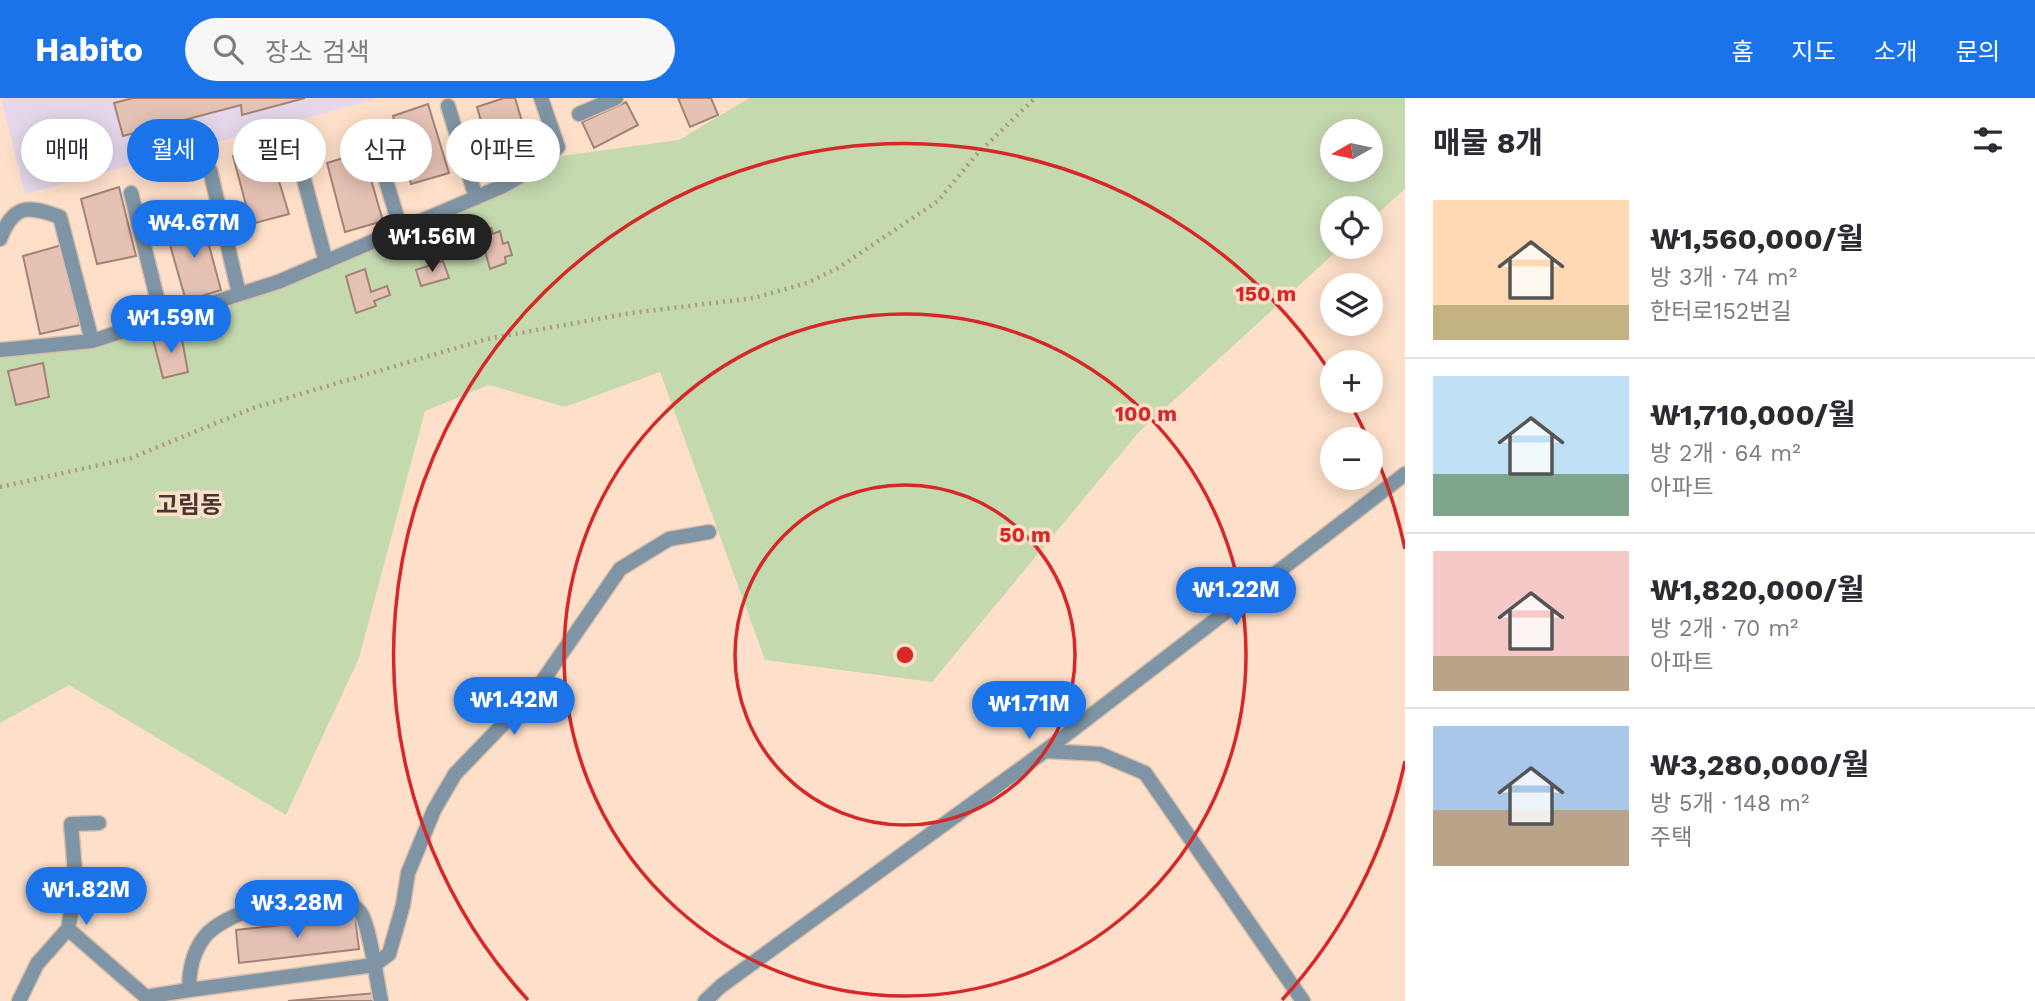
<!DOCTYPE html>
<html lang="ko">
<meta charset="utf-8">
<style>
:root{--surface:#fff;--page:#f7f7f7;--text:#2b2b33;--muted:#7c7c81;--line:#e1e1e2;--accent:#1a73e8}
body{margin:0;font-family:"Work Sans","Noto Sans KR",sans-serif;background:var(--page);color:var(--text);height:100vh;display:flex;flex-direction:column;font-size:26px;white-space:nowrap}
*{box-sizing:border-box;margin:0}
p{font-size:23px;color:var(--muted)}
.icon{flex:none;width:38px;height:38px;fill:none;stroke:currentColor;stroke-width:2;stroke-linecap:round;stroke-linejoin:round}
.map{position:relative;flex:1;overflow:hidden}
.side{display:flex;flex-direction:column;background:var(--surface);width:630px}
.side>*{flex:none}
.hud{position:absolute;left:21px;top:21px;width:665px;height:63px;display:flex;gap:14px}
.needle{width:46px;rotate:261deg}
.buttons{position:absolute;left:1320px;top:21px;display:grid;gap:14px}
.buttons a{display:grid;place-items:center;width:63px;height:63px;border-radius:50%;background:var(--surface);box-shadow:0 4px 18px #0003;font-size:35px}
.price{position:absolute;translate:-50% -60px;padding:0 16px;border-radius:24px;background:var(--accent);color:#fff;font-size:23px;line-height:46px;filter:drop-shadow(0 2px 4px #0008)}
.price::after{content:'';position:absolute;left:50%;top:42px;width:21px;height:16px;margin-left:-10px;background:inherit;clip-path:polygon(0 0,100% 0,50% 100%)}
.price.active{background:#222;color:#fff}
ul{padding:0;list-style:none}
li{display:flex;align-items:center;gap:21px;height:175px;padding:0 28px}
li+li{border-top:2px solid var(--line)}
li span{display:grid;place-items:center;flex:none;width:196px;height:140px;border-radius:0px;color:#555}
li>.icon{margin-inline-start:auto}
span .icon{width:84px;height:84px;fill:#fffc;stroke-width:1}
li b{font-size:30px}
h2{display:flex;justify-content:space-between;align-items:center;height:84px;padding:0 28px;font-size:30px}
.tag{padding:0 24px;border-radius:32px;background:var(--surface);box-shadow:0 4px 18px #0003;font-size:24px;line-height:63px}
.tag.active{background:var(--accent);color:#fff}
header{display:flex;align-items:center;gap:42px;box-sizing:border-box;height:98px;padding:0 35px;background:var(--accent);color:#fff}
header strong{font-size:33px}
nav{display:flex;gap:38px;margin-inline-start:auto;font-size:24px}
.search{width:490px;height:63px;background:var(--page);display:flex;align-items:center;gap:18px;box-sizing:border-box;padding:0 24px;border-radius:38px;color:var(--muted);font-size:26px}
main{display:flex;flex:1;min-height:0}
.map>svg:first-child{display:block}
.education{fill:#e5d7ea}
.green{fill:#c5d9af;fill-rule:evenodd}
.building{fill:#e5c2b4;stroke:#a28375;stroke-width:2}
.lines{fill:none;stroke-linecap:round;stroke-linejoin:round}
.street-casing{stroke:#d9bfab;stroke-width:17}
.path{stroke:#ae9888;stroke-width:4.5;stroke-dasharray:2 5;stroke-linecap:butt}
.street{stroke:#7f95a5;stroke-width:14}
.ring{fill:none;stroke:#d62828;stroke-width:3.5}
.labels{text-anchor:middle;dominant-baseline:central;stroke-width:7;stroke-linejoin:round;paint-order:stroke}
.quarter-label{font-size:24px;font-weight:bold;fill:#443930;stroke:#fee0ca}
.centre{fill:#d62828;stroke:#fee0ca;stroke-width:3.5}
.ring-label{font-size:21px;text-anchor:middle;font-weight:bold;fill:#d62828;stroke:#fee0ca;stroke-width:7;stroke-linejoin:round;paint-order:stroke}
</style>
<header>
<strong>Habito</strong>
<div class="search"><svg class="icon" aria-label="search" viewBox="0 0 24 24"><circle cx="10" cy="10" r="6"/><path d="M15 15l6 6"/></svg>장소 검색</div>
<nav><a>홈</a><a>지도</a><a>소개</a><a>문의</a></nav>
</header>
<main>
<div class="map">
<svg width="1405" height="903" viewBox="0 0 1405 903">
<rect width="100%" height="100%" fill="#fee0ca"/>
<path class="education" d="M1 0H381L25 96Z"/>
<path class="green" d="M749 0H1405V91L1370 122V110H1332V149H1341L1138 335 932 584 765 562 660 274 565 309 489 287 425 313 359 560 286 717 69 587 0 625V250L92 243 278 184 421 124 560 58 679 42ZM1332 33H1370V72H1332Z"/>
<path class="building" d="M133 0H305L242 17 241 7 123 38 114 5Z
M504 0H515L534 63 496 76 477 9Z
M678 0H711L718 17 690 29Z
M626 4 638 27 594 50 582 24Z
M428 6 449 75 411 86 393 18Z
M268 47 289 116 251 126 233 58Z
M363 54 383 123 345 134 327 65Z
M119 89 136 158 97 166 81 101Z
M202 121 221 192 186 203 166 133Z
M491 130 493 136 500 133 503 146 508 144 512 157 505 159 506 165 490 171 485 153 480 156 475 136Z
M62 147 80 227 40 236 23 158Z
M443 163 449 180 421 188 416 172Z
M365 171 371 194 387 188 390 197 374 203 376 208 356 215 346 178Z
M181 236 188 274 163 280 153 241Z
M43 265 49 299 16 307 8 273Z
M355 819 359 851 239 865 236 832Z
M375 895V903H288Z"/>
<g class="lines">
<g class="street-casing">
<path id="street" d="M448 8 476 100
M579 16 616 0
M372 37 401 132
M298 59 326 164
M210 72 239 196
M131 95 162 220
M0 141C14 106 27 107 60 119L92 243
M0 252 92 243 278 184 503 88 540 67 558 49 541 0
M1045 653 1405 376
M68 831 146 899 189 892C189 873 192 856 203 841 223 810 335 781 360 814 370 827 377 885 381 903
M189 892 374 867 389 856 403 807 408 775 434 712 455 676 537 591 620 471 669 441 709 434
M19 903 37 866 68 831 76 786 71 726 99 725
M705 903 721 888 1045 653 1100 656 1145 675 1303 903"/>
</g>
<path class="path" d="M0 389 131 360 253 310 487 241 631 215 754 200 807 185 838 170 938 103 975 58 1035 0"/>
<use href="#street" class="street"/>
</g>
<g class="ring">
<circle cx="905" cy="557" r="170"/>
<circle cx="905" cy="557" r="341"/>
<path d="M1405 663A511 511 0 0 1 1282 902M528 902A511 511 0 1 1 1331 275M1350 305A511 511 0 0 1 1368 341M1372 349A511 511 0 0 1 1405 451"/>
</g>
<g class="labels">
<g class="quarter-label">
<text x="189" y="407">고림동</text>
</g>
</g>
<circle cx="905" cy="557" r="10" class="centre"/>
<g class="ring-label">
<text x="1266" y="203">150 m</text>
<text x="1146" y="323">100 m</text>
<text x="1025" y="444">50 m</text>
</g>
</svg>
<div class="buttons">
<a><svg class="needle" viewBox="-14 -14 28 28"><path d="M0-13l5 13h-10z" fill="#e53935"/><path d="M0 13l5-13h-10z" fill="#7c7c81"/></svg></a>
<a><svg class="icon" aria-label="locate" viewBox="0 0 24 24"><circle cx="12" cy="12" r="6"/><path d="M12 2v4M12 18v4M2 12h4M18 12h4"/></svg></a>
<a><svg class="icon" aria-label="layers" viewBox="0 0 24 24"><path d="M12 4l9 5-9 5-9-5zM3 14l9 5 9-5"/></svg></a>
<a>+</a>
<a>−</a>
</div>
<b class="price" style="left:194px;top:162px">₩4.67M</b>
<b class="price active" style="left:432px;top:176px">₩1.56M</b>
<b class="price" style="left:171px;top:257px">₩1.59M</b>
<b class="price" style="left:1236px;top:529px">₩1.22M</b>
<b class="price" style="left:514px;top:639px">₩1.42M</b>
<b class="price" style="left:1029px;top:643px">₩1.71M</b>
<b class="price" style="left:86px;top:829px">₩1.82M</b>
<b class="price" style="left:297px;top:842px">₩3.28M</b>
<div class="hud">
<a class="tag">매매</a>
<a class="tag active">월세</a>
<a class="tag">필터</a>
<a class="tag">신규</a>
<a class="tag">아파트</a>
</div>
</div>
<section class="side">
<h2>매물 8개<svg class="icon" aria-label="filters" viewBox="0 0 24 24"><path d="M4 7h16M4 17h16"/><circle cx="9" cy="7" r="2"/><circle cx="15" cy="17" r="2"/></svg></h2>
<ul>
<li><span style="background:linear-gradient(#ffd9b3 75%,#c2b280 0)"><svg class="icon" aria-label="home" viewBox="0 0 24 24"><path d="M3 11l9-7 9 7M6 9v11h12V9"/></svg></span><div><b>₩1,560,000/월</b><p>방 3개 · 74 m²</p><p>한터로152번길</p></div></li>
<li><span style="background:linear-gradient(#bfe0f5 70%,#7fa58c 0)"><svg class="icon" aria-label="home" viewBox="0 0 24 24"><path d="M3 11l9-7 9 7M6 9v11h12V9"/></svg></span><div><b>₩1,710,000/월</b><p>방 2개 · 64 m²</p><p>아파트</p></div></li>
<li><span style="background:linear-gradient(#f6c9c9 75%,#b9a48a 0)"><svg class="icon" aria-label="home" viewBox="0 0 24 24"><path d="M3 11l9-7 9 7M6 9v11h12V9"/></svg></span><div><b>₩1,820,000/월</b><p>방 2개 · 70 m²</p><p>아파트</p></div></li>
<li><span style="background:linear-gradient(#a9c7e8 60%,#b9a48a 0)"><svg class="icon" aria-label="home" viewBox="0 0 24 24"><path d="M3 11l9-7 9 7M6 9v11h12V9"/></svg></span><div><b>₩3,280,000/월</b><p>방 5개 · 148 m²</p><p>주택</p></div></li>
</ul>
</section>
</main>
